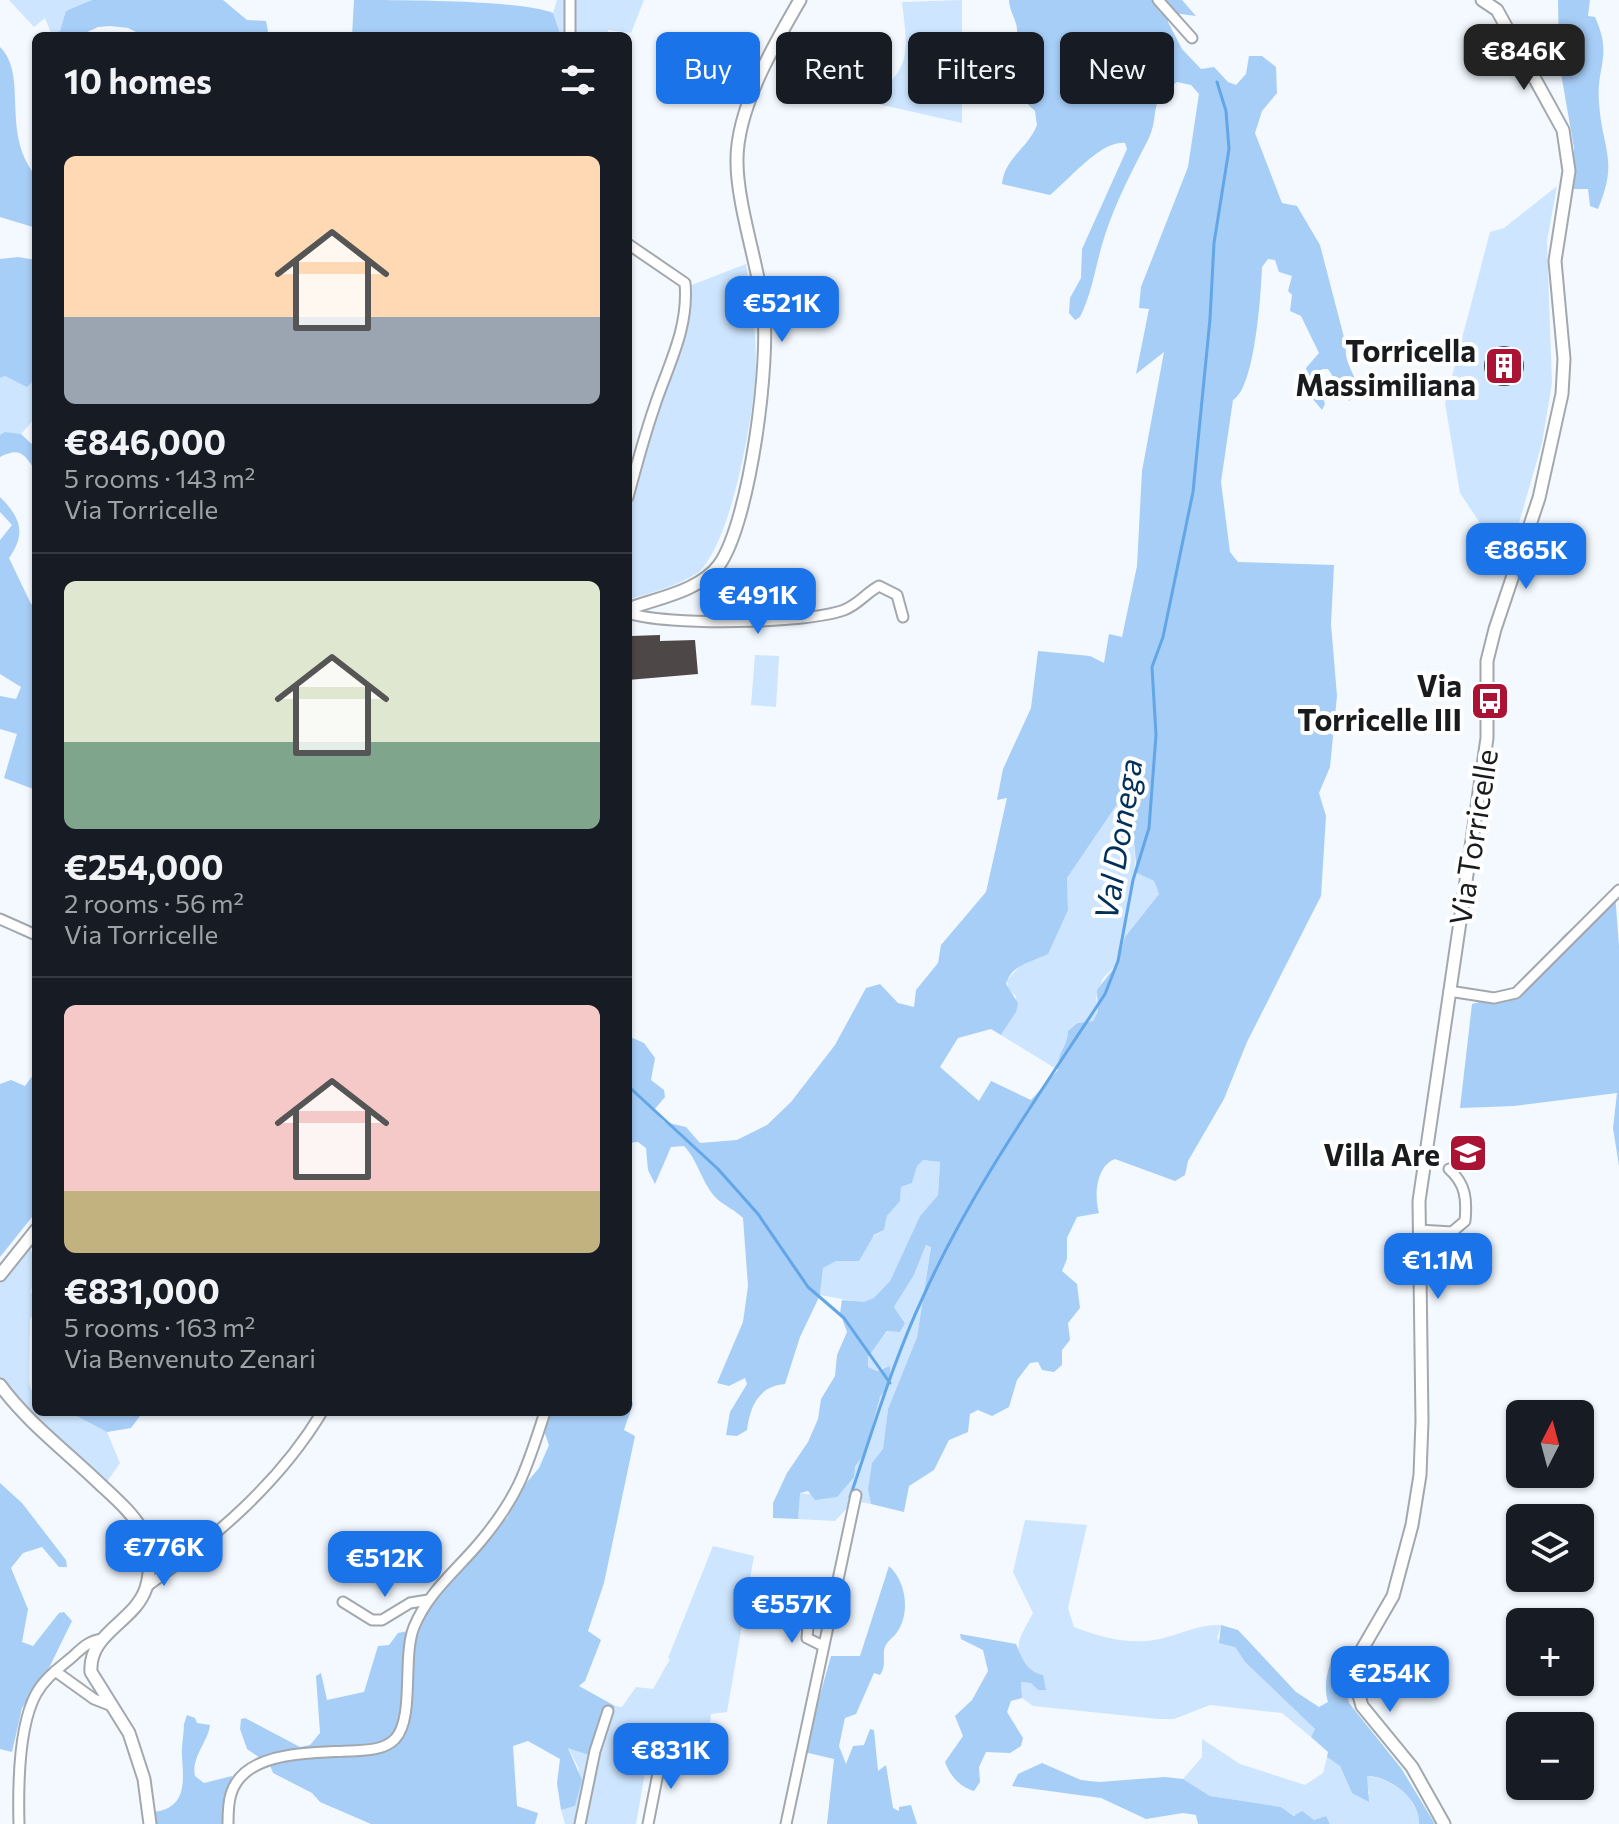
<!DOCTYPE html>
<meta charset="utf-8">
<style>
:root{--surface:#171b24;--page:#242831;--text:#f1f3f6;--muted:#9ea1a6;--line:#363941;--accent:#1a73e8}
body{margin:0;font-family:Commissioner,sans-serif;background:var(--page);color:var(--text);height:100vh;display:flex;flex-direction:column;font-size:30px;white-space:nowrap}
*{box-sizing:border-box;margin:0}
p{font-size:26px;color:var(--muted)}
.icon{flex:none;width:44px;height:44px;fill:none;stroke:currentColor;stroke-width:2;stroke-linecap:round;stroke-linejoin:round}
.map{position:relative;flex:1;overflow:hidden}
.panel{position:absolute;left:32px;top:32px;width:600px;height:1384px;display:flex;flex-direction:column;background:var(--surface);border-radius:12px;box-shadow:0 2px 6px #0004}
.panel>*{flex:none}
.guide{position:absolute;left:656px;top:32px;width:760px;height:72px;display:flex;gap:16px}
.needle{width:52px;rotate:6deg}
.tools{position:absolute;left:1506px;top:1400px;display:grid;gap:16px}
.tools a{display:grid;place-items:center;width:88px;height:88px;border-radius:12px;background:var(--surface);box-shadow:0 2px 6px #0004;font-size:40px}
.price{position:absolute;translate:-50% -68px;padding:0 18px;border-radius:16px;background:var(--accent);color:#fff;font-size:26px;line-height:52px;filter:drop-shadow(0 2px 4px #0008)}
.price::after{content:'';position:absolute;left:50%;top:48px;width:24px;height:18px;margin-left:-12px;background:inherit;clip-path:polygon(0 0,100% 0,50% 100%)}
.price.active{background:#222;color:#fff}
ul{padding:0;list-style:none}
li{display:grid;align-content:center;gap:16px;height:424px;padding:0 32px}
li+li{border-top:2px solid var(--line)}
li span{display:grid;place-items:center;height:248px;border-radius:12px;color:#555}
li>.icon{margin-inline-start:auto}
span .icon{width:144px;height:144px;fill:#fffc;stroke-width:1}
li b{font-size:34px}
h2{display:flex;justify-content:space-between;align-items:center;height:96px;padding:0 32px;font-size:34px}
.chip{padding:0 28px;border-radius:12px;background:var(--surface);box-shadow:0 2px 6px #0004;font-size:28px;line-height:72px}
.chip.active{background:var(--accent);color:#fff}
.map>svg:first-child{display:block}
.green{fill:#cde5fe}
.forest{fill:#a7cef7;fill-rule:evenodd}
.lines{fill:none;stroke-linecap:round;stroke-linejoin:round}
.stream{stroke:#63a6e7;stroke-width:3}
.building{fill:#4e4747}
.minor-casing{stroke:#a2a8ad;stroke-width:13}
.tertiary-casing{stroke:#a2a8ad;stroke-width:15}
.minor{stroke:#fff;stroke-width:9}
.tertiary{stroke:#fff;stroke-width:11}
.labels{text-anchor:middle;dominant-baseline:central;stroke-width:8;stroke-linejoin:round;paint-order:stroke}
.poi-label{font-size:30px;font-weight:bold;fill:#191b1d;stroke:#fff;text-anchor:end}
.street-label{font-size:30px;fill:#191b1d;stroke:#fff}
.water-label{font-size:32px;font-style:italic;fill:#00315a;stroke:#fff}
</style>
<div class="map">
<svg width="1619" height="1824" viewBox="0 0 1619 1824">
<rect width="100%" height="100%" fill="#f3f9ff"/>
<path class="green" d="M9 0H92C73 10 67 10 60 31L51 33 45 18 34 27Z
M557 0H644L631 33 608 30V36H561L553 13Z
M962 0V123L865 101C913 70 908 54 902 2Z
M1557 186 1547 241 1552 383 1542 443 1519 523H1480L1460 493 1445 403 1490 232 1504 228Z
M746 264C752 302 758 341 755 380 752 422 730 548 697 573 677 587 651 592 628 600V476L677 329 684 288Z
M5 375 27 386 36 378V417L21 434 0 435V378Z
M755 655 779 656 776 707 751 705Z
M1122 797 1130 801 1136 872 1154 881 1159 894 1125 937 1117 964 1103 978 1096 998 1099 1012 1093 1021 1076 1023 1068 1031C1068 1046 1056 1054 1058 1070L1001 1035 1016 1012V996L1008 989 1007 980 1026 960 1039 958 1068 910 1067 878Z
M923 1160 940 1162 938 1195 920 1216 890 1281 874 1299 864 1303 820 1295 823 1268 884 1230 887 1216 900 1201 901 1187 912 1183 916 1166Z
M926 1245 931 1246 917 1337 888 1409 883 1450 868 1490 871 1504 854 1501 835 1521 798 1519 799 1493 828 1496 865 1453 880 1397 890 1383 884 1367 877 1371 868 1367V1356L888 1331 900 1332 905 1322 894 1307 914 1275Z
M29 1247 36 1260 31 1292 36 1296V1312L30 1319 29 1381 31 1390 36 1394V1412H69L107 1432 120 1463 106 1483 0 1380V1283Z
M1025 1520 1087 1525 1068 1608 1074 1627C1102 1638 1131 1645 1160 1639 1182 1634 1198 1624 1221 1625L1217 1639 1235 1647 1245 1662 1315 1729 1311 1737 1282 1713 1210 1705 1174 1719H1159L1033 1706 1022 1698 1021 1682 1031 1683 1035 1673C1009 1650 1018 1641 1033 1613L1013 1572Z
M713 1546 754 1556 727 1712 711 1714 708 1745 650 1744 636 1824H565L561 1810 575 1806 579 1769 568 1747 598 1758 615 1706 622 1707 636 1687 653 1689 670 1659 668 1658Z
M1202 1739 1240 1764 1305 1785 1323 1773 1327 1757 1340 1766 1352 1793 1370 1794 1365 1782 1367 1776C1390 1777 1421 1800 1419 1824H1330L1326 1816 1314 1820 1306 1815 1295 1816 1281 1807 1210 1796 1183 1779 1202 1757Z"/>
<path class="forest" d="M92 0H223L247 20 266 21 269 36H144L128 28 110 26 98 27 79 36H52L51 33 60 31 66 11Z
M354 0C396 0 522 0 553 13L561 36H352Z
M1009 0H1182L1196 16 1173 13 1168 22 1182 49 1201 69 1214 67 1228 82 1236 85 1246 74 1249 56H1262L1276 67 1277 93 1262 111 1255 133 1282 203 1297 206 1320 245 1346 345C1343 365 1359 376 1358 395L1349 401 1328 369H1322L1318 384 1325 404 1322 410 1312 398 1306 368 1319 353 1301 316 1290 311 1292 295 1288 291 1292 276 1279 272 1275 260 1268 259 1262 267C1261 293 1255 388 1233 400L1221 482 1230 552 1238 562 1334 565 1331 624 1337 696 1330 767 1319 793 1326 816 1321 896 1247 1042 1224 1099 1188 1161 1185 1175 1175 1181 1115 1159C1096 1166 1094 1196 1099 1213L1077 1217 1067 1238V1259L1062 1271 1077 1284 1080 1308 1068 1323 1070 1340 1062 1350V1365L1054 1372 1042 1370 1038 1362 1030 1363 1017 1380 1009 1407 992 1416 978 1410 970 1414 968 1432 949 1440 934 1470 909 1486 904 1512 871 1504 868 1490 872 1463 883 1449 888 1409 917 1337 931 1247 926 1245 914 1275 894 1307 905 1323 900 1332 887 1331 868 1357V1367L877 1371 890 1366V1383L880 1397 865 1453 855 1466 854 1477 837 1497 815 1500 808 1491 800 1493 798 1519 773 1518V1503L787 1473 808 1442 818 1419 821 1399 835 1376 837 1355 847 1332 840 1313 842 1300 864 1302 874 1298 890 1281 920 1216 938 1195 940 1162 923 1160 917 1166 912 1183 901 1187 900 1201 887 1216 884 1230 874 1235 859 1261H836L823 1268 820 1295 800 1337 785 1384C759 1386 750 1406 747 1430L737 1436 726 1435 730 1412 747 1384 745 1378 729 1386 717 1383 743 1322 748 1286 743 1218C735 1210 725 1206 717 1199 702 1184 698 1160 684 1146L671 1147 655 1184 648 1170 646 1148 638 1142 628 1143V1036L644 1043 655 1058 651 1080 664 1090 665 1097 654 1110 664 1122 686 1127 700 1143 737 1140 767 1125 791 1102 835 1045 866 988 880 984 898 1003 914 1007 916 990 938 963 941 945 986 892 1007 798 997 800 1003 769 1031 708 1038 651 1090 656 1104 663 1109 634 1122 637 1137 566 1142 471 1164 352 1136 374 1149 309 1139 308 1141 287 1188 167 1199 94 1191 85 1177 82C1146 102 1161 114 1148 140 1132 171 1116 201 1105 235 1096 262 1093 291 1080 317L1075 320 1069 313 1070 298 1081 278 1082 249 1127 149 1125 143C1101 140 1069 180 1050 195L1002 184C1005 157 1027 150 1037 125L1035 111C1001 80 1018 69 1017 30 1017 20 1009 11 1009 0ZM1122 797 1130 802 1137 873 1154 881 1159 894 1125 937 1117 964 1097 990 1098 1012 1093 1021 1077 1023 1068 1031C1068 1046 1056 1054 1058 1070L1031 1100 991 1081 979 1101 940 1067 958 1038 991 1029 1001 1035 1016 1012 1018 1003 1006 984C1012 964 1032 962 1048 954L1068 910 1067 878Z
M1558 0H1590L1588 16 1595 17C1613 57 1596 66 1599 102 1602 150 1619 159 1598 209L1590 206 1588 189H1573L1574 148 1559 62Z
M0 47C29 76 0 133 36 176V228L0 217Z
M18 257 36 260V378L27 387 5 376 0 378V259Z
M5 432 21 434 36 448 35 470C24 454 20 447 0 457V435Z
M0 497C20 517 27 533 9 558L31 604 36 605V790L4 778 17 734 0 729V696L16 699 21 687 0 674V540L12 525 0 512Z
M1615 893 1619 946V1166L1613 1128 1617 1093 1514 1106 1460 1108 1472 1004 1520 991 1563 936Z
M36 1071V1212L0 1257V1084L11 1080 25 1086Z
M628 1384 632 1389 629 1394 633 1404 624 1430 635 1436 604 1583 588 1631 601 1640 585 1681 579 1686 615 1706 598 1758 568 1748 582 1780 575 1806 561 1810 557 1783 560 1759 528 1741 513 1746 517 1806 538 1813 535 1824H371L320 1802 312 1793 273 1773 270 1765 247 1749 240 1729 241 1719 245 1718 300 1747 310 1745 320 1733 316 1676 321 1673 327 1700 364 1692 378 1646 389 1645 398 1633 413 1630 425 1602 508 1517 515 1496 539 1468 549 1445 540 1420 543 1412H628Z
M69 1412H143L131 1428 107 1432Z
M0 1483 22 1503 66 1560 67 1567H59L42 1547 23 1553 11 1568 28 1609 22 1642 33 1646 59 1613 64 1612 72 1621 46 1674 22 1708 12 1752 0 1749Z
M889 1566C907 1582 911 1616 895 1635 890 1640 885 1643 884 1651 883 1660 886 1666 880 1675L874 1673 856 1714 845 1718 839 1746 846 1764 853 1746 864 1745 870 1729 874 1730 878 1771 886 1765 893 1808 899 1811V1807L911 1805 917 1824H827L834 1759 804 1752 831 1656H860Z
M1221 1625 1238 1630 1296 1692 1319 1707 1328 1702C1323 1686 1327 1661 1340 1650L1349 1658 1344 1679 1349 1703 1401 1768 1435 1824H1419C1421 1800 1390 1776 1367 1776L1369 1802 1352 1793 1340 1766 1327 1757 1328 1752 1311 1737 1315 1729 1245 1662 1235 1647 1219 1643Z
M960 1634 1016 1644C1022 1658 1027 1672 1043 1675L1046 1690H1038L1031 1683 1021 1682 1022 1698 1011 1701 1007 1712 1023 1738 1021 1746 1010 1753 986 1752 979 1767 980 1782 974 1791C960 1787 950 1776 945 1762L963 1736 955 1716 972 1700 988 1671 983 1650 961 1639Z
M187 1715 195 1718 197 1723 210 1725C208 1742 191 1757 195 1776L204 1783 232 1776 226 1824H155L154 1812C186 1808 184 1783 182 1757 181 1746 184 1735 184 1724Z
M1042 1763 1081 1780 1099 1782 1165 1777 1183 1779 1210 1796 1281 1807 1294 1816 1302 1811 1314 1820 1326 1816 1330 1824H1198L1196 1815 1183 1813 1146 1819 1101 1798 1012 1786 1018 1774Z"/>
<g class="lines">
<path class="stream" d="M628 1086 718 1169 758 1214 808 1287 844 1318 890 1383
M850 1497C873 1430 893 1361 923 1297 971 1190 1041 1092 1105 994L1118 961 1133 880 1149 828 1156 735 1152 667 1163 637 1193 492 1210 319 1214 243 1229 149 1226 111 1217 82"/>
</g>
<path class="building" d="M1484 366a20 20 0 1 1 40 0a20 20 0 1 1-40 0Z
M660 635V641L695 640 698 674 628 680 631 636Z"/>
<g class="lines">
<g class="minor-casing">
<path id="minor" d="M570 0V36
M1158 0 1192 38
M628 244 685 283C689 329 668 365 654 408 644 437 636 467 628 497
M628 613C666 626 806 624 844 610 859 604 866 593 879 586L897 595 903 617
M0 919 36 935
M1449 991 1494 998 1516 993 1619 890
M1419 1230 1452 1232 1465 1221C1467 1200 1466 1184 1449 1169
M146 1587C214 1538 278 1485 322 1412
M343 1602 372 1620H382L410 1603 428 1600
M774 1607 829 1619
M809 1615 807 1638 823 1646
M55 1671 94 1699 112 1706
M19 1824C18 1787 18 1727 36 1694 44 1679 58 1669 71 1658 81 1649 88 1641 102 1639
M228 1824C228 1815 228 1803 231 1794 244 1750 313 1753 349 1751 365 1750 383 1751 395 1739 415 1718 402 1656 414 1627 428 1592 458 1569 481 1541 520 1494 527 1467 545 1412
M580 1824 595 1751 608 1711
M648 1824 662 1753
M786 1824 856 1495"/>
</g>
<g class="tertiary-casing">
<path id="tertiary" d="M628 609C657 598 700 591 719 565 750 522 771 358 763 305 757 262 737 203 737 162 736 109 774 45 800 0
M0 1275 36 1230
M0 1385C27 1422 67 1452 100 1484 115 1498 135 1515 144 1534 151 1550 151 1572 146 1588 135 1622 88 1633 91 1672L129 1733 144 1779 150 1824
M1444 1824 1412 1767 1362 1706 1353 1674 1357 1658 1393 1596 1412 1525 1420 1475 1422 1421 1419 1201 1487 738V661L1495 629 1539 498 1562 394 1564 359 1555 261 1569 171 1563 130 1497 10 1482 0"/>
</g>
<use href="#minor" class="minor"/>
<use href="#tertiary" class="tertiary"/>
</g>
<defs>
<g id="building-square" transform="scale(2)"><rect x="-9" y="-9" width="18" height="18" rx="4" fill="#aa1333" stroke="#fff"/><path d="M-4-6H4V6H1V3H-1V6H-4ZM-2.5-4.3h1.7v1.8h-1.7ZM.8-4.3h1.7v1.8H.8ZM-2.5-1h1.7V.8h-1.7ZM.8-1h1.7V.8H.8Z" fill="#fff"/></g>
<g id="bus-square" transform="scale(2)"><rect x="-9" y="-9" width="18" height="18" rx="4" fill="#aa1333" stroke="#fff"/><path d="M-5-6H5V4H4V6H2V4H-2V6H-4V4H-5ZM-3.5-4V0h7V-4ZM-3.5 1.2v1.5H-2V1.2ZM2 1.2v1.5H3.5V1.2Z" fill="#fff"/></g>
<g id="school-square" transform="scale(2)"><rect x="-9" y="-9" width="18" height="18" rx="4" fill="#aa1333" stroke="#fff"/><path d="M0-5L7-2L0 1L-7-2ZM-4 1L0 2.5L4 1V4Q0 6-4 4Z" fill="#fff"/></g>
</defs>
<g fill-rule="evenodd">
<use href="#building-square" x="1504" y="366"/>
<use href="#bus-square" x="1490" y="701"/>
<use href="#school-square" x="1468" y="1153"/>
</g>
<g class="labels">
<g class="poi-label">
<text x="1476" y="349">Torricella<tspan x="1476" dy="34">Massimiliana</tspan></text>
<text x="1462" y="684">Via<tspan x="1462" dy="34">Torricelle III</tspan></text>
<text x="1440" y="1153">Villa Are</text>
</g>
<g class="street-label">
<text transform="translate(1472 837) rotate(-81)">Via Torricelle</text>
</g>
<g class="water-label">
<text transform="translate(1117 839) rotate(-81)">Val Donega</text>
</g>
</g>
</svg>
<div class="tools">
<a><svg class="needle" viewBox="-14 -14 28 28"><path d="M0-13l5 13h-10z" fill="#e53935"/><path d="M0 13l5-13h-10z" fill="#9ea1a6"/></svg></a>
<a><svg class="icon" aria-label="layers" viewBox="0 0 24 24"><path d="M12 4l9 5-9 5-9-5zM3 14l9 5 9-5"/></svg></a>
<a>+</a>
<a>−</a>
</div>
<b class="price active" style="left:1524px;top:92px">€846K</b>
<b class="price" style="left:782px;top:344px">€521K</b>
<b class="price" style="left:1526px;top:591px">€865K</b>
<b class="price" style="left:758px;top:636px">€491K</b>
<b class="price" style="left:1438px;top:1301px">€1.1M</b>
<b class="price" style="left:164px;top:1588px">€776K</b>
<b class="price" style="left:385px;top:1599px">€512K</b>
<b class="price" style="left:792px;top:1645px">€557K</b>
<b class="price" style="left:1390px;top:1714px">€254K</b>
<b class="price" style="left:671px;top:1791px">€831K</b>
<div class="guide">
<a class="chip active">Buy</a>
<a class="chip">Rent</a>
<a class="chip">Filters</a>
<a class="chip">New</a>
</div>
<section class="panel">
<h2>10 homes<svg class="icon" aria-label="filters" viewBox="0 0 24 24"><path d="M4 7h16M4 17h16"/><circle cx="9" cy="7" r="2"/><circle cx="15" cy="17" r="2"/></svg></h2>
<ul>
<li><span style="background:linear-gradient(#ffd9b3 65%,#9aa5b1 0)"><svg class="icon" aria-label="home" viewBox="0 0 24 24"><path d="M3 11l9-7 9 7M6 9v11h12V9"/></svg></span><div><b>€846,000</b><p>5 rooms · 143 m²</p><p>Via Torricelle</p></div></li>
<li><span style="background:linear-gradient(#dfe7d0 65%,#7fa58c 0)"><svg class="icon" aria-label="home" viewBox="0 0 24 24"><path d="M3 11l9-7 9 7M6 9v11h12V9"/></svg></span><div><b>€254,000</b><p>2 rooms · 56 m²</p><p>Via Torricelle</p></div></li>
<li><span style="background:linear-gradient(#f6c9c9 75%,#c2b280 0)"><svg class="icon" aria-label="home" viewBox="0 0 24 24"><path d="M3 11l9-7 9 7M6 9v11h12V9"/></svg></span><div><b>€831,000</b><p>5 rooms · 163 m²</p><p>Via Benvenuto Zenari</p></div></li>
</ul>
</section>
</div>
